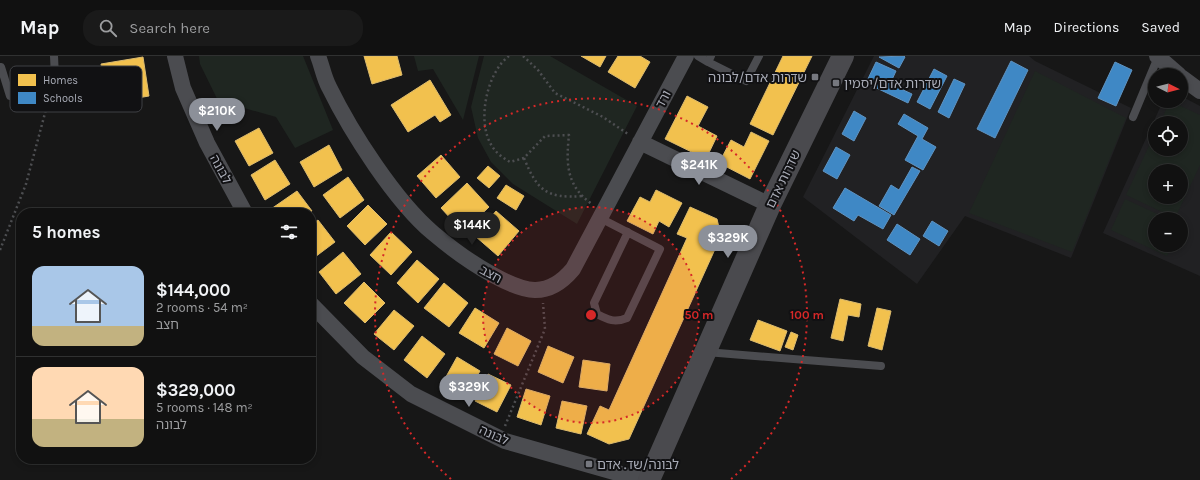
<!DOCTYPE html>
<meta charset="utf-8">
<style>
:root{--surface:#111;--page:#1a1a1a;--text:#f1f3f6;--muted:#9c9d9f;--line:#303131;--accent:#8c9099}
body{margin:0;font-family:Karla,"Noto Sans Hebrew",sans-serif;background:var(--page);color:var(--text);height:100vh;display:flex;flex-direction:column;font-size:15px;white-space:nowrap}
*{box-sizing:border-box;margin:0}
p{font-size:13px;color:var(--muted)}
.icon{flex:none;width:22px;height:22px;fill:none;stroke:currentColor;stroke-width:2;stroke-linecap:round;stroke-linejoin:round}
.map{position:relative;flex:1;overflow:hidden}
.panel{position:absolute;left:16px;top:152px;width:300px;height:256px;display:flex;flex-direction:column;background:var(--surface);border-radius:16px;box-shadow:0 2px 6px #0003,0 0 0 1px var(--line)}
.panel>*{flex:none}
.needle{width:26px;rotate:96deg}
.tools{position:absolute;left:1148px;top:12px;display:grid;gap:8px}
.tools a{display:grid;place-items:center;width:40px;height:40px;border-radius:50%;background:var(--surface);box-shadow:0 2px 6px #0003,0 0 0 1px var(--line);font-size:20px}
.price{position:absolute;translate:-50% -34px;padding:0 9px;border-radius:14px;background:var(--accent);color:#fff;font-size:13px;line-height:26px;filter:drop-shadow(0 1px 2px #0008)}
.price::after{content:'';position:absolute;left:50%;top:24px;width:12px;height:9px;margin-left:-6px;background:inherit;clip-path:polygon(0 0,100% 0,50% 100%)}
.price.active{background:#222;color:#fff}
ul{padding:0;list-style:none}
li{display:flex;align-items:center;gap:12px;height:100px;padding:0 16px}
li+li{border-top:1px solid var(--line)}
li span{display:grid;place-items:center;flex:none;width:112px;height:80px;border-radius:12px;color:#555}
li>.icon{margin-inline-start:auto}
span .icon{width:48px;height:48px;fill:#fffc;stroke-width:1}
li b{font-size:17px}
h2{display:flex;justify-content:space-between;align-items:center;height:48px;padding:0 16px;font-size:17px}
header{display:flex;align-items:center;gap:24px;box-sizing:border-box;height:56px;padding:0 20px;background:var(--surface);border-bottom:1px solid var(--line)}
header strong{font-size:19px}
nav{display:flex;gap:22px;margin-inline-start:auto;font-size:14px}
.search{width:280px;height:36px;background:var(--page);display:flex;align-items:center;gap:10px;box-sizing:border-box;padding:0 14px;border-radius:16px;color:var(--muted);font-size:15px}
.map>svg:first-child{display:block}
.built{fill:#212123;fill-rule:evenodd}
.green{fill:#1f2621;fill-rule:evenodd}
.homes{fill:#f2c14e;stroke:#dcbb6e}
.schools{fill:#3f88c5;stroke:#5f93c1}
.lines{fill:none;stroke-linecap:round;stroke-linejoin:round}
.path{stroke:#4d4e51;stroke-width:2.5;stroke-dasharray:2 3;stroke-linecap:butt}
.lane{stroke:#4b4c50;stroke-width:8}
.street{stroke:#4b4c50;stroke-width:16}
.secondary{stroke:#4a4a4e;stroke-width:22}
.ring{fill:none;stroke:#d62828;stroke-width:2;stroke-dasharray:2 4}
.poi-dot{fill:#76787f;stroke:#111113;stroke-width:1.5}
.labels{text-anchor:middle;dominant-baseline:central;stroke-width:4;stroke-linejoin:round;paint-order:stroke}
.poi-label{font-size:13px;fill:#a9acb7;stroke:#111113;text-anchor:start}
.street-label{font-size:13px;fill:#a9acb7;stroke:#111113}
.key{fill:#111113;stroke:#3f4044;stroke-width:1}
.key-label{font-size:11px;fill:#a9acb7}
.centre{fill:#d62828;stroke:#111113;stroke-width:2}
.ring-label{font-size:12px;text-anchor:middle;font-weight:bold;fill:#d62828;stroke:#111113;stroke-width:4;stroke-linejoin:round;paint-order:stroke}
</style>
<header>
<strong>Map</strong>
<div class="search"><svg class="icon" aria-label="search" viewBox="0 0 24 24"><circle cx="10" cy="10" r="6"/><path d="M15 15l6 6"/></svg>Search here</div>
<nav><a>Map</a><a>Directions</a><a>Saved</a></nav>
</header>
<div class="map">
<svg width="1200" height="424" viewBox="0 0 1200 424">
<rect width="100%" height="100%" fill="#171717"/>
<path class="built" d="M874 0H1029L1035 5 1131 52 1071 202 965 160 917 228 803 141Z
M1181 40 1200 50V220L1103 177 1163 45H1181ZM1155 67H1181V93H1155ZM1155 115H1181V141H1155ZM1155 163H1181V189H1155Z"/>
<path class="green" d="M199 0H303L333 74 295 92 276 61 244 52 225 59 200 8Z
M414 0H479L463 64 433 13 418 15Z
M484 0H550L637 50 577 168 513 128 491 106 478 82 471 51Z
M1035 15 1126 62 1072 196 969 157Z
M1170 45 1200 59V109L1175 162 1126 139 1155 77V93H1181V67H1160ZM1155 115H1181V141H1155Z
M1125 143 1168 163H1155V189H1173L1167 200 1111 174Z"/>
<path class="homes" d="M364 0H397L402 19 372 28Z
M581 0H606L600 11Z
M618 0H640L650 6 635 32 608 16Z
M783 0H812L773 79 750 68Z
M143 1 149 40 108 47 101 8Z
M430 24 451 59 440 66 435 59 408 76 391 49Z
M687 40 708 51 698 70 717 80 706 103 665 83Z
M259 72 273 97 249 110 235 85Z
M751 76 769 85 750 123 719 107 731 84 744 91Z
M329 89 342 114 314 131 300 106Z
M441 99 460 121 436 142 417 120Z
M275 104 290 128 265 144 251 119Z
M488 110 500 120 489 132 477 122Z
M348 121 364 144 340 162 323 139Z
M467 127 489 151 463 176 441 152Z
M506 129 524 140 516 154 497 142Z
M656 134 682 147 669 171 659 165 653 178 627 165 640 141 650 146Z
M297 135 312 155 308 157H274L271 153Z
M368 149 387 168 365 189 347 170Z
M690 151 717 163 721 180 629 383 609 388 587 378 600 350 609 354 687 182 677 178Z
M496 155 519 175 498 200 475 180Z
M318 164 335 186 311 204V169Z
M391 176 412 196 391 219 370 199Z
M343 196 361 218 336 238 319 216Z
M417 204 439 223 418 247 397 227Z
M364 226 385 247 365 267 344 247Z
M444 227 468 247 449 271 424 252Z
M840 243 861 248 859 261 848 259 843 285 831 282Z
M475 252 499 267 484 292 459 277Z
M877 252 891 255 882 294 868 290Z
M394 254 414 270 394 294 374 278Z
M758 264 787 275 780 295 750 284Z
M507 272 531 285 518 310 494 298Z
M791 276 798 279 793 294 785 291Z
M422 280 445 298 427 322 404 304Z
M548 290 574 301 563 327 538 316Z
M457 301 480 315 465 341 442 328Z
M583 304 610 308 607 335 579 331Z
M488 318 511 329 497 356 475 345Z
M526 333 550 340 541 369 517 361Z
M562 345 587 350 581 378 556 372Z"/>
<path class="schools" d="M904 0 905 1 899 12 879 1Z
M1011 5 1028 14 995 82 977 73Z
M876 6 896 15 890 28 912 38 908 47 866 27Z
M1115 6 1132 14 1116 50 1098 42Z
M934 13 947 20 930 53 917 46Z
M954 23 965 28 949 62 938 56Z
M854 55 866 62 854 85 842 78Z
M904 58 928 72 922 83 936 91 923 114 905 104 918 80 898 68Z
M836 91 850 99 837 123 823 115Z
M912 111 920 115 894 159 879 150 891 129 899 134Z
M845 132 891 159 883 173 858 159 854 165 833 152Z
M932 165 948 175 939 190 923 180Z
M897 168 920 183 910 199 887 184Z"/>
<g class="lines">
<path class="path" d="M509 0C487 16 476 66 492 90 496 97 503 102 510 106L524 102 545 80 569 79C566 107 566 130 592 148
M523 0 538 14 555 37 603 61 628 78
M524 102C537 134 546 143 583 140
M0 194 26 128 48 46
M505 370 545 273 543 247"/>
<path class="lane" d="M698 0 708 6
M711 0 708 6 746 25 759 0
M1 11 10 40 26 42 48 35 55 21 54 0
M1133 61 1158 1
M600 162 660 193 627 262C615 267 608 264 597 258L594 247 628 176
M706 296 881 310"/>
<path class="street" d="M175 0 183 32 207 87 245 157
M318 0C322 10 324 22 329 31 351 76 395 145 433 177 452 193 471 207 493 219 524 236 547 244 573 213L686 0
M1157 0 1179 19
M1181 21 1200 35
M640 86 770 149
M311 248 363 301 411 338 505 385 642 424"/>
<path class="secondary" d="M649 424 770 149 843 0"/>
</g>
<circle cx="591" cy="259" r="108" fill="#d62828" fill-opacity=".12"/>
<g class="ring">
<circle cx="591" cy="259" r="108"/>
<path d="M451 423A216 216 0 1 1 731 423"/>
</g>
<g class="poi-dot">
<rect x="811" y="17" width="8" height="8" rx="2"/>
<rect x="832" y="23" width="8" height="8" rx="2"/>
<rect x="585" y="404" width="8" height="8" rx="2"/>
</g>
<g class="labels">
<g class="poi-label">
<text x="807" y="21" text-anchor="end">שדרות אדם/לבונה</text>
<text x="844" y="27">שדרות אדם/יסמין</text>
<text x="597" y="408">לבונה/שד. אדם</text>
</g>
<g class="street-label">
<text transform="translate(663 43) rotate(-62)">ורד</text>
<text transform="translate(221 113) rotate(61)">לבונה</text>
<text transform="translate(783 123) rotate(-64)">שדרות אדם</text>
<text transform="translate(491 218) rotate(29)">חצב</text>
<text transform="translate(494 379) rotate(24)">לבונה</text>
</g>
</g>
<rect x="10" y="10" width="132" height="46" rx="6" class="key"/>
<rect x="18" y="18" width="18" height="12" fill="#f2c14e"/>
<rect x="18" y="36" width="18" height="12" fill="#3f88c5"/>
<g class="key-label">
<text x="43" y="28">Homes</text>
<text x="43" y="46">Schools</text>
</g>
<circle cx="591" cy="259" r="6" class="centre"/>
<g class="ring-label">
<text x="699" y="263">50 m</text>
<text x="807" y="263">100 m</text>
</g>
</svg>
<div class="tools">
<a><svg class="needle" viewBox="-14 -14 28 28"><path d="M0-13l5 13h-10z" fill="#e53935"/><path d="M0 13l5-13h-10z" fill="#9c9d9f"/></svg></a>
<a><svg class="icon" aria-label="locate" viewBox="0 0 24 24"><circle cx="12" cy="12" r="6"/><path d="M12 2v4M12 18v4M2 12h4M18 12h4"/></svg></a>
<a>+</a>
<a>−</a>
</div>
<b class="price" style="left:217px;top:76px">$210K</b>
<b class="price" style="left:699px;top:130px">$241K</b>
<b class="price active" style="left:472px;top:190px">$144K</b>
<b class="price" style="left:728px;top:203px">$329K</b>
<b class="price" style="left:469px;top:352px">$329K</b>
<section class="panel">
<h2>5 homes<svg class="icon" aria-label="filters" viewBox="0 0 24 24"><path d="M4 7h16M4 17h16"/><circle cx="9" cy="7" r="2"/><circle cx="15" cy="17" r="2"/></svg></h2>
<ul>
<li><span style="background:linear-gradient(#a9c7e8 75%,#c2b280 0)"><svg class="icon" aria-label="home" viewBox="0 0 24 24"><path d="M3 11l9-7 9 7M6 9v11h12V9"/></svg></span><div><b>$144,000</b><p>2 rooms · 54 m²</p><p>חצב</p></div></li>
<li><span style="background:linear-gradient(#ffd9b3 65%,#c2b280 0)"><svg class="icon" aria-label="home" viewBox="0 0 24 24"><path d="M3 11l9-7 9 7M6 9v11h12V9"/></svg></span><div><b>$329,000</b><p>5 rooms · 148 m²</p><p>לבונה</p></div></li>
</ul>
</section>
</div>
